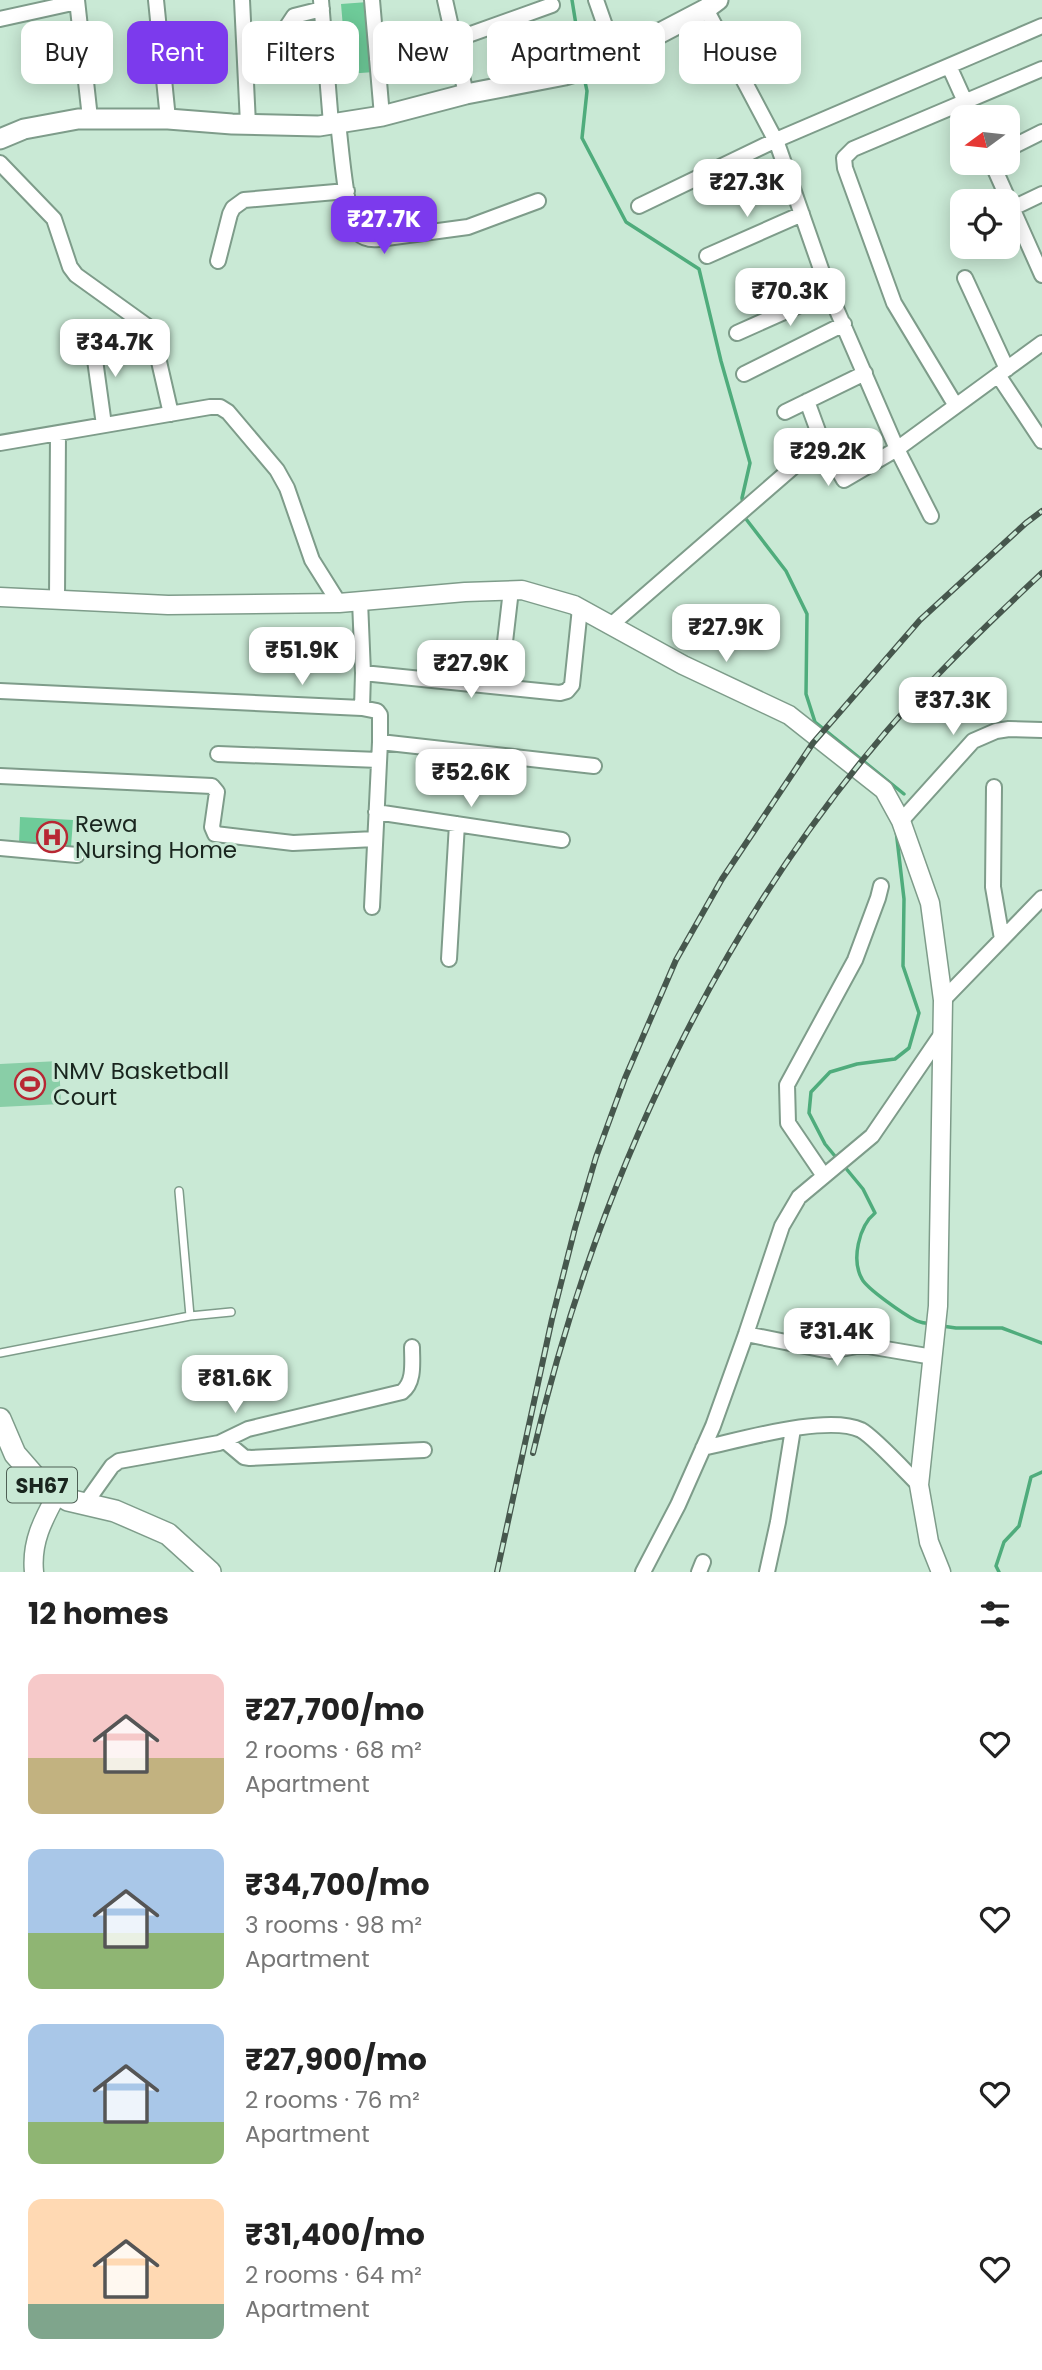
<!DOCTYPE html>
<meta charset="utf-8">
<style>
:root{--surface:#fff;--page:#f6f6f6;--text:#222;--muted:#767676;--accent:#7c3aed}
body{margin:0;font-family:Poppins,sans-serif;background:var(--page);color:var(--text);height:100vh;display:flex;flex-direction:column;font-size:26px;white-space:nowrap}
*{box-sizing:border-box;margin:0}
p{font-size:23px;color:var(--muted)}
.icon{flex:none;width:38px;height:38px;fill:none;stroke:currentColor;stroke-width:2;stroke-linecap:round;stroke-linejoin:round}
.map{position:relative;height:1572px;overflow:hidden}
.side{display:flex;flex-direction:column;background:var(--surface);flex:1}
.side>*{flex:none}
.guide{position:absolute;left:21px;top:21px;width:1001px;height:63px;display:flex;gap:14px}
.needle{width:46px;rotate:255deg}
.controls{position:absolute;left:950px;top:105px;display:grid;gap:14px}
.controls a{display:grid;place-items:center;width:70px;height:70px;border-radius:14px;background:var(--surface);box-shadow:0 4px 18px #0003;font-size:35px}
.price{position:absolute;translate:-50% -60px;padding:0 16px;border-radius:14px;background:#fff;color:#222;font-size:23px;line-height:46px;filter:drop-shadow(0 2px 4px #0008)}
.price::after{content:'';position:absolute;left:50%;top:42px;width:21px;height:16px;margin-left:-10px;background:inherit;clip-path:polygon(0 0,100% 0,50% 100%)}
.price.on{background:var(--accent);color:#fff}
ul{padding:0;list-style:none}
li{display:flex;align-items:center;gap:21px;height:175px;padding:0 28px}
li span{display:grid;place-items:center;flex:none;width:196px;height:140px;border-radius:14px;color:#555}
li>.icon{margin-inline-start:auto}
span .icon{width:84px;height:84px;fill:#fffc;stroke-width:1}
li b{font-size:30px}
h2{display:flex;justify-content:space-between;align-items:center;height:84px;padding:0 28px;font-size:30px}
.tag{padding:0 24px;border-radius:14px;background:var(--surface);box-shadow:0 4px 18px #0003;font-size:24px;line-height:63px}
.tag.on{background:var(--accent);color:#fff}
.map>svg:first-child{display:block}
.green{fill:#89cea7}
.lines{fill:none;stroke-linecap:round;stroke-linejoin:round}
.stream{stroke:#4fac7c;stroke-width:3.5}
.building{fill:#6ecb99}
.service-casing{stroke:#7e9c8a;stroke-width:10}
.minor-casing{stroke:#7e9c8a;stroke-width:18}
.tertiary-casing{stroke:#7e9c8a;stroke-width:21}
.secondary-casing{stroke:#7e9c8a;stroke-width:23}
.primary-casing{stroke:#7e9c8a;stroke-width:24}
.service{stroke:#fff;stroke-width:7}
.minor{stroke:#fff;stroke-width:14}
.tertiary{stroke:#fff;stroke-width:18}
.secondary{stroke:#fff;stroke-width:19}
.primary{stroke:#fff;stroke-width:21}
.rail-casing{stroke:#46574d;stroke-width:6}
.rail{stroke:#c9e9d5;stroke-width:3.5;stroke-dasharray:10;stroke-linecap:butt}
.labels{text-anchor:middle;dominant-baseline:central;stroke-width:6;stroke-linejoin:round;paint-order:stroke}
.shield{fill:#c9e9d5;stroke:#4e6055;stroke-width:2}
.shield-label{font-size:21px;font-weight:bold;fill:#19251e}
.poi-label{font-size:23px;fill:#19251e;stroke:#c9e9d5;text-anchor:start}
</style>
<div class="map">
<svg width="1042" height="1572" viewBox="0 0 1042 1572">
<rect width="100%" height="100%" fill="#c9e9d5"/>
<path class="green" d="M59 1061 61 1104 0 1107V1064Z"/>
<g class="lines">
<path class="stream" d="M572 0 582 62
M584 77 587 91 582 138 626 222 699 269 721 361 750 463 742 498 743 504
M745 515 746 519 786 571 807 614 806 694 815 722 904 794
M839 1161 825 1144 809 1113 811 1092 830 1072 857 1064 895 1059 909 1048 919 1013 903 966 904 899 896 830
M844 1166 863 1189 875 1213C859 1226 851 1260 862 1279 867 1289 905 1315 915 1320 920 1323 926 1323 931 1324
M942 1326 956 1328H1002L1042 1343
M999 1572 996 1566 1004 1542 1019 1526 1031 1477 1042 1472"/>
</g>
<path class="building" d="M368 2 374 72 347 74 341 4Z
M482 649 500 653 497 668 479 664Z
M20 817 73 820 71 847 19 844Z"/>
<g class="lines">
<g class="service-casing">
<path id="service" d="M179 1191 190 1316
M0 1353 190 1316 231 1312"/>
</g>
<g class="minor-casing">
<path id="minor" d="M77 0 90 118
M156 0 168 119
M242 0 248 124
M321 0 331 124
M372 0 382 116
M445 0 466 94
M596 0 616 57
M706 9 777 143 829 292 897 449 931 516
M0 19 77 2
M244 39 279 34 284 31 294 16 322 9
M377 59 454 40 552 5
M949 66 972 117
M338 123C341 144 346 220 358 233 364 239 371 240 379 239L468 227 538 201
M1008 149 1042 132
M0 163 54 219 70 267 76 275 147 326 152 331 171 414
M992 163 1042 275
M639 206 776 140 1042 26
M1013 208 1042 194
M707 256 802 214
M218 261 230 214 233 208 244 200 347 191
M965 278 1007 369
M737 333 829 292
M92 338 104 425
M744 374 844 324
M998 375 1042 441
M807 401 822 442 844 480 897 449 1042 343
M956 406 894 303 845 168 844 158 853 149 1042 69
M785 412 865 373
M0 443 210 407H220L228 412 277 470 287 488 312 560 339 603
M57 599 58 433
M360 601 363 673 560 693 567 691 572 685 580 608
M611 625 822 442
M500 685 511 590
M0 691 362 708 377 711 380 715V742L372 907
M362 708 363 673
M380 742 594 766
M218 754 379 760
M0 776 212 786 217 792 212 827 215 834 293 843 375 839
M994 787 993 887 1002 939
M376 812 562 840
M901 821 973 741 996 731 1009 729 1042 730
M0 848 77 855
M449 959 457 824
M943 1000 1042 898
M824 1176 788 1123 787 1085 855 960 878 898 881 886
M746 1334 830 1351 862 1345 933 1357
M225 1441 244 1457 250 1458 424 1450
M703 1448C741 1440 827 1414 861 1430 874 1437 907 1473 919 1485
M85 1504 112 1466 119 1461 219 1443 248 1429 402 1392C415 1382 412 1362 412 1347
M643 1572 678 1505 713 1426 746 1334 782 1226 799 1197 872 1136 943 1032
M699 1572 703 1562
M767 1572 778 1522 793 1429"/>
</g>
<g class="tertiary-casing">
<path id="tertiary" d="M0 597 168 605 339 603 465 592 522 590 574 605 683 665 789 715 884 790 901 821 930 903 943 1000 938 1306 919 1485 929 1542 941 1572
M34 1572C31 1542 43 1520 57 1494"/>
</g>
<g class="secondary-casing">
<path id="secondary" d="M0 139 24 129 78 119H168L232 124 319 126 382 116 466 94 565 75 599 65 706 9 718 0"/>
</g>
<g class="primary-casing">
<path id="primary" d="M0 1419 15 1454 42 1485 68 1500 115 1511 168 1534 210 1572"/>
</g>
<use href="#service" class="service"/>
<use href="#minor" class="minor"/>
<use href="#tertiary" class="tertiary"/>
<use href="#secondary" class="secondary"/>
<use href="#primary" class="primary"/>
<g class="rail-casing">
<path id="rail" d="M533 1453C597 1179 724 909 914 700 954 656 998 614 1042 573
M497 1572 552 1319 575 1228 596 1157 625 1078 676 960 722 879 813 743 920 620 1026 523 1042 511"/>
</g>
<use href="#rail" class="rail"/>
</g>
<defs>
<g id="hospital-ring" transform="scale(1.575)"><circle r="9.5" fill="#c9e9d5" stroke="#b82733" stroke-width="1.5"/><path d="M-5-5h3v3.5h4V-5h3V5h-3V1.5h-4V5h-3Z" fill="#b82733"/></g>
<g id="stadium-ring" transform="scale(1.575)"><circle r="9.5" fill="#c9e9d5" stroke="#b82733" stroke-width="1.5"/><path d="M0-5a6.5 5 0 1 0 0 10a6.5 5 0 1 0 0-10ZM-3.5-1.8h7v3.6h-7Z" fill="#b82733"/></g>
</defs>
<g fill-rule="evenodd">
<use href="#hospital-ring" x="52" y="837"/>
<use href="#stadium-ring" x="30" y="1084"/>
</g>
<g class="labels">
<rect class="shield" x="7" y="1467.5" width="70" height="35" rx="5"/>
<g class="shield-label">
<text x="42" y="1485">SH67</text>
</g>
<g class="poi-label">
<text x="75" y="824">Rewa<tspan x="75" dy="26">Nursing Home</tspan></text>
<text x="53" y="1071">NMV Basketball<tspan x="53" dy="26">Court</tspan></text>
</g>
</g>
</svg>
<div class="controls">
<a><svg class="needle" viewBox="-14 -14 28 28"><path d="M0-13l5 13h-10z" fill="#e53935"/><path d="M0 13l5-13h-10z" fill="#767676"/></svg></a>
<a><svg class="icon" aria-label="locate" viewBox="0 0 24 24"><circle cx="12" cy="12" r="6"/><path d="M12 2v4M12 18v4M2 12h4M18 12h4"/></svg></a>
</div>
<b class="price" style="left:747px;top:219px">₹27.3K</b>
<b class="price on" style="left:384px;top:256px">₹27.7K</b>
<b class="price" style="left:790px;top:328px">₹70.3K</b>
<b class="price" style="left:115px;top:379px">₹34.7K</b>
<b class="price" style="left:828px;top:488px">₹29.2K</b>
<b class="price" style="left:726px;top:664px">₹27.9K</b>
<b class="price" style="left:302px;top:687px">₹51.9K</b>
<b class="price" style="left:471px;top:700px">₹27.9K</b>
<b class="price" style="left:953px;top:737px">₹37.3K</b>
<b class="price" style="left:471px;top:809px">₹52.6K</b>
<b class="price" style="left:837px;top:1368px">₹31.4K</b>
<b class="price" style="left:235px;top:1415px">₹81.6K</b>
<div class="guide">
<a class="tag">Buy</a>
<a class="tag on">Rent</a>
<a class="tag">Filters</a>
<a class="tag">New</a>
<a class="tag">Apartment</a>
<a class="tag">House</a>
</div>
</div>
<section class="side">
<h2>12 homes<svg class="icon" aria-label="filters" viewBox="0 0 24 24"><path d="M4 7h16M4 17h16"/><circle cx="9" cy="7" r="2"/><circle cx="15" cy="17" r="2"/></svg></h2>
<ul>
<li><span style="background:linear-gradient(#f6c9c9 60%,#c2b280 0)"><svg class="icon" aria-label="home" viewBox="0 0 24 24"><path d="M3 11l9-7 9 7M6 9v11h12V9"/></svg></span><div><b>₹27,700/mo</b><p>2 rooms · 68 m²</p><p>Apartment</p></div><svg class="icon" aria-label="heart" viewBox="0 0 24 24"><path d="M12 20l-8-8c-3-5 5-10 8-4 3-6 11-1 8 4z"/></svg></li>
<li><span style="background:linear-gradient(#a9c7e8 60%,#8fb573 0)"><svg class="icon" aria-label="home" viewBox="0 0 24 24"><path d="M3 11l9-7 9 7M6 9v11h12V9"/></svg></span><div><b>₹34,700/mo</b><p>3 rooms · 98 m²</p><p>Apartment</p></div><svg class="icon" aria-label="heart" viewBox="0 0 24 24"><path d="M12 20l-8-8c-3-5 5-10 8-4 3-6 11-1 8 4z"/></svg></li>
<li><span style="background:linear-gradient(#a9c7e8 70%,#8fb573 0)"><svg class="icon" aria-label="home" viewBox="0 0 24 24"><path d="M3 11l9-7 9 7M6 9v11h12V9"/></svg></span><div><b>₹27,900/mo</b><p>2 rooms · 76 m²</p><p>Apartment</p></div><svg class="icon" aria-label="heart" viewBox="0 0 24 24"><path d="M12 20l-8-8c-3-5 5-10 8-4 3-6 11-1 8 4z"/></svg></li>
<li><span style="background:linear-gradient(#ffd9b3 75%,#7fa58c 0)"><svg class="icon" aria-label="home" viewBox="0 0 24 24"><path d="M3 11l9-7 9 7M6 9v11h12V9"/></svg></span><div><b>₹31,400/mo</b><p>2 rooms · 64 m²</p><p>Apartment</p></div><svg class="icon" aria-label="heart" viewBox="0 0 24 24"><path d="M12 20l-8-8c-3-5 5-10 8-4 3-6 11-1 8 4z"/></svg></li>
</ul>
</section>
